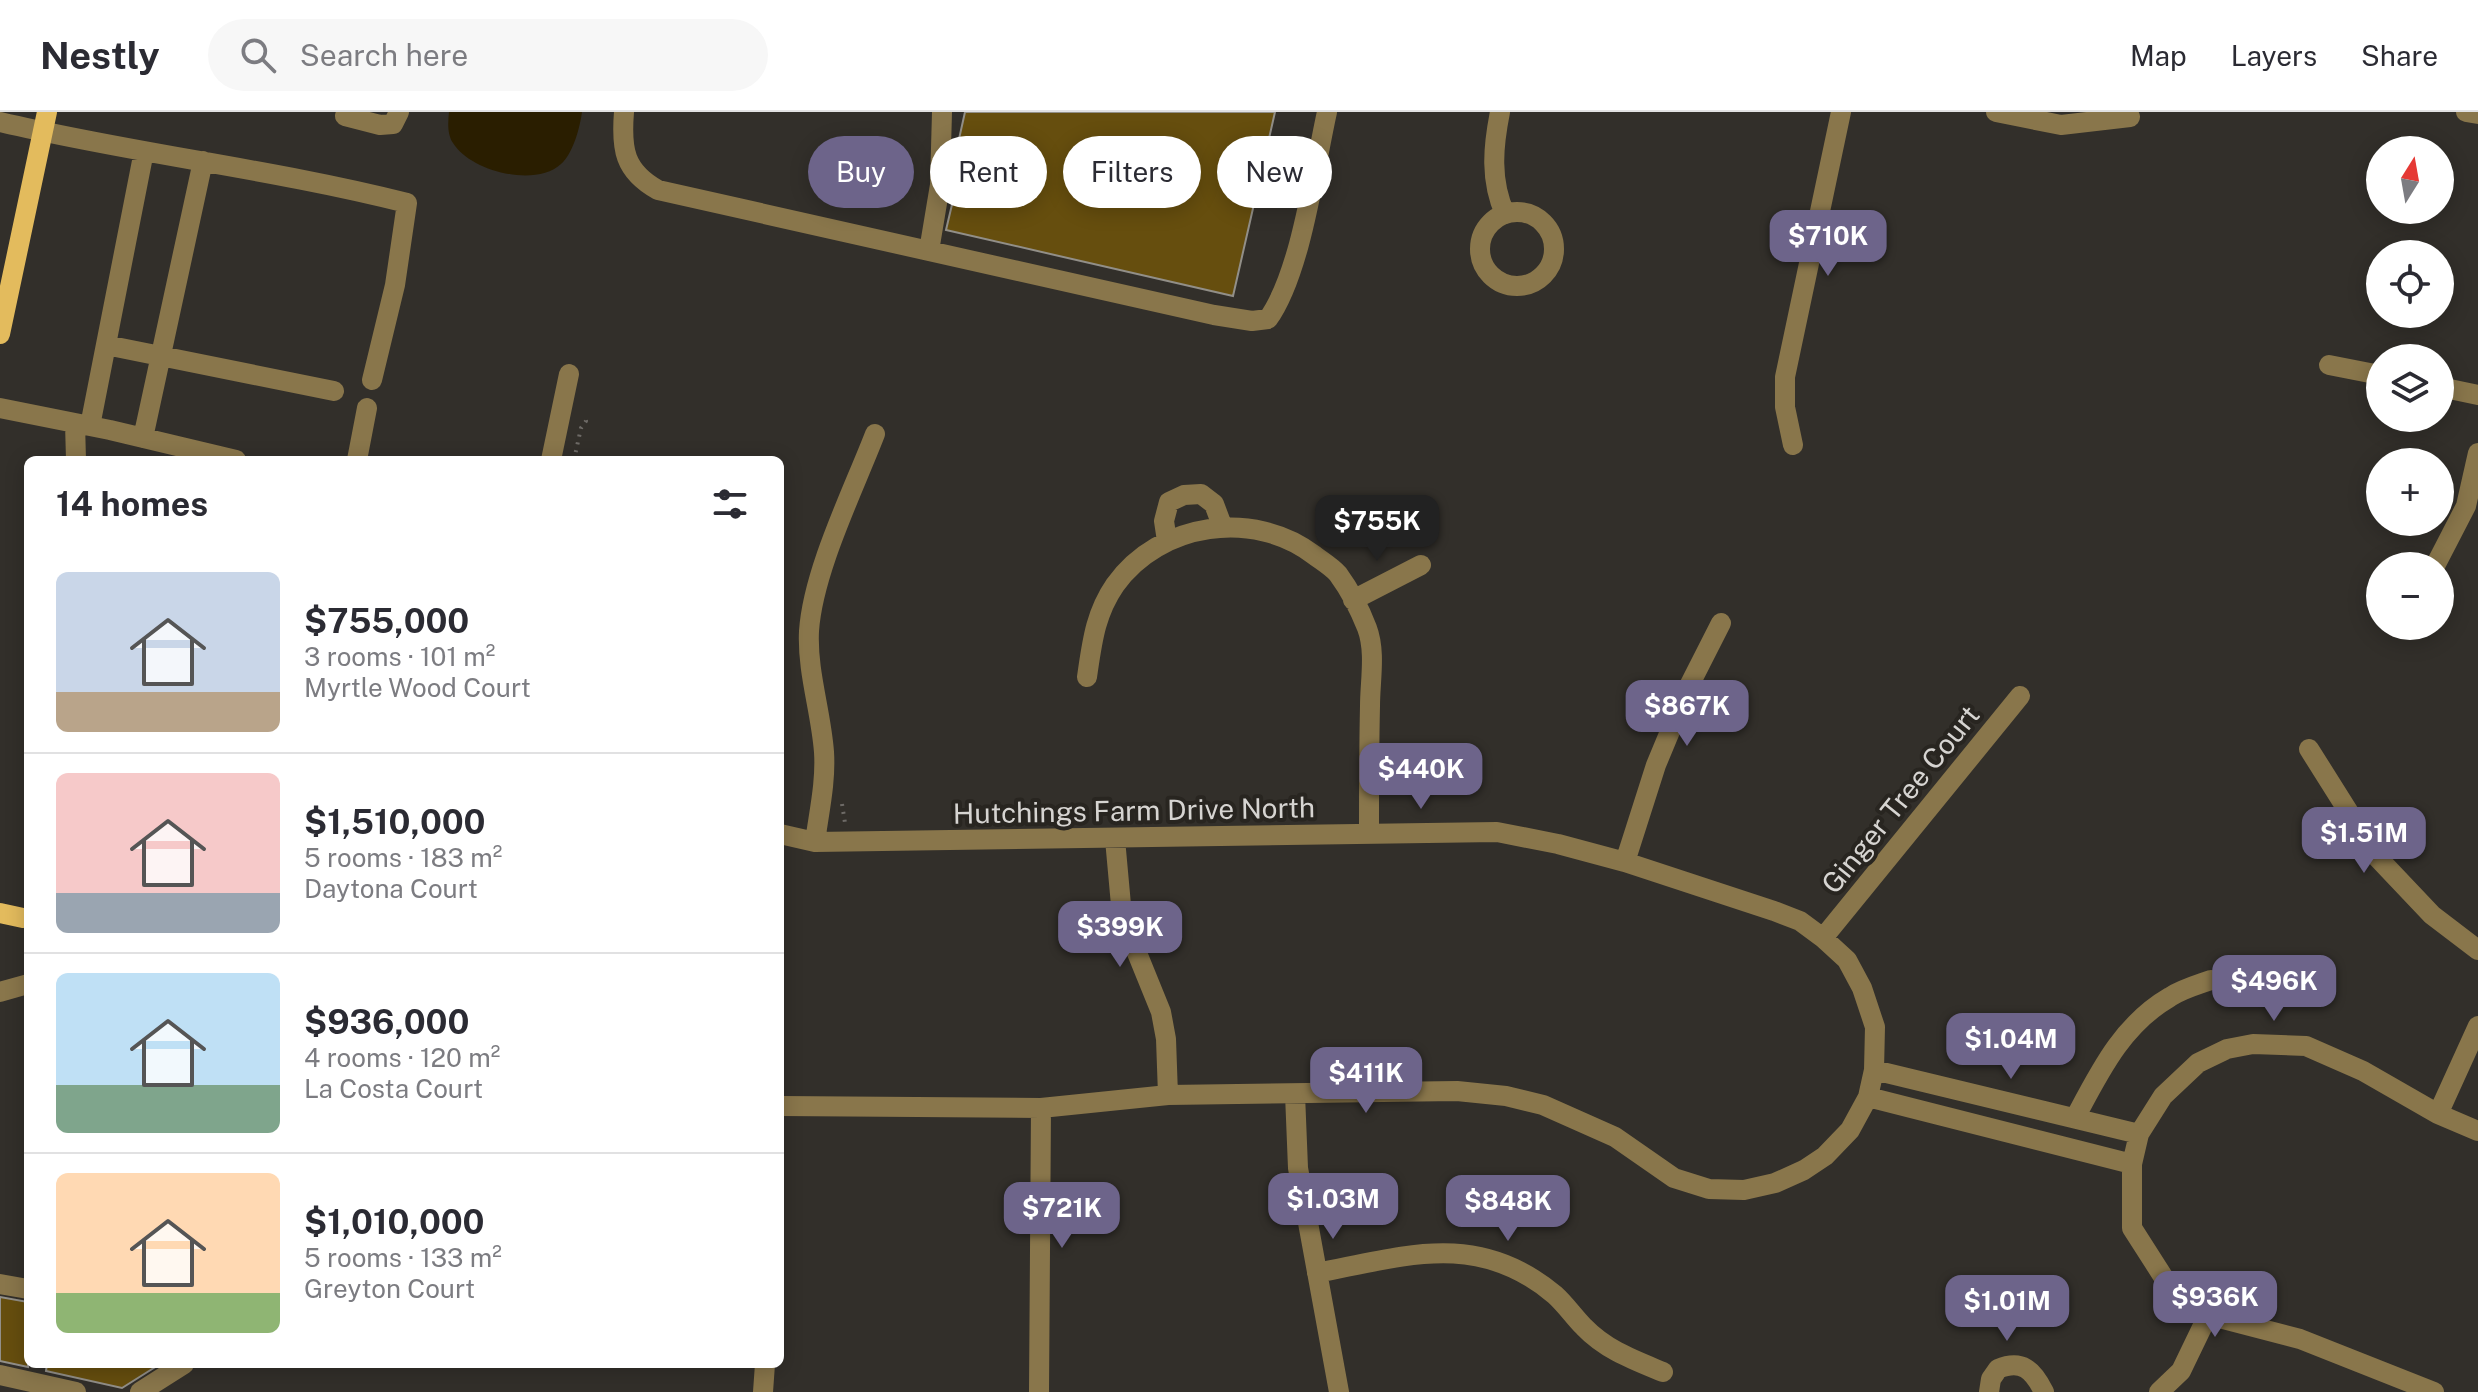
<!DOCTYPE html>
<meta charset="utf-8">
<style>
:root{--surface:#fff;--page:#f7f7f7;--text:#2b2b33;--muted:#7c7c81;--line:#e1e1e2;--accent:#6d648a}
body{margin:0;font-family:"Public Sans",sans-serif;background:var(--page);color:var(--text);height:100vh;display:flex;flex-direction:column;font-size:30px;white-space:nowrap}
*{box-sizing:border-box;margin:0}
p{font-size:26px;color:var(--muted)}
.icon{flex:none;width:44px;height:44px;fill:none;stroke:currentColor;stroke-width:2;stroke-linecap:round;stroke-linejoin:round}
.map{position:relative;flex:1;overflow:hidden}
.details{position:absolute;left:24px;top:344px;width:760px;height:912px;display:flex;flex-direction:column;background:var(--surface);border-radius:12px;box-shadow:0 4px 20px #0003}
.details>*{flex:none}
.hud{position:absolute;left:808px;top:24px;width:760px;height:72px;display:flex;gap:16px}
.needle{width:52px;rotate:11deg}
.fabs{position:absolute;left:2366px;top:24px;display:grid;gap:16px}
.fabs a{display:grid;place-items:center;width:88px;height:88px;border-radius:50%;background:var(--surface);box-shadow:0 4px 20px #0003;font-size:40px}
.price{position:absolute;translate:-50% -68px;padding:0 18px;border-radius:16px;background:var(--accent);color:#fff;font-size:26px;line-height:52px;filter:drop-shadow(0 2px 4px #0008)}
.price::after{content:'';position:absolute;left:50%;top:48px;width:24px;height:18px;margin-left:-12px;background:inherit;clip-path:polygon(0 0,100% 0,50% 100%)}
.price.active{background:#222;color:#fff}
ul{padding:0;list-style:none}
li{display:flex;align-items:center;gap:24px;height:200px;padding:0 32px}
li+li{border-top:2px solid var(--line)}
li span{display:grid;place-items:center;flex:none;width:224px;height:160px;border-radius:12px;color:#555}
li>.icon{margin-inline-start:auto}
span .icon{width:96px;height:96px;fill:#fffc;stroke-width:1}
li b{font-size:34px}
h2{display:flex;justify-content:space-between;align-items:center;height:96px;padding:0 32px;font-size:34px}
.tag{padding:0 28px;border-radius:36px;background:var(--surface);box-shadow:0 4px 20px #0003;font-size:28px;line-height:72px}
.tag.active{background:var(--accent);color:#fff}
header{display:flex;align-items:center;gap:48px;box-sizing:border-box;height:112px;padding:0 40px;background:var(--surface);border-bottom:2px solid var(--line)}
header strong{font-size:38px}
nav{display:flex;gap:44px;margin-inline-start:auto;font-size:28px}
.search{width:560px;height:72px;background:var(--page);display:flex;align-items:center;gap:20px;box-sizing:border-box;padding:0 28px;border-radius:44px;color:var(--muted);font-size:30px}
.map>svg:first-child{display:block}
.water{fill:#2a1e00}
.building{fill:#664e0e;stroke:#928f88;stroke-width:2}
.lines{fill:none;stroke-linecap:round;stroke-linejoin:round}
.path{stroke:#6d6a66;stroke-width:4;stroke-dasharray:2 6;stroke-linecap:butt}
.minor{stroke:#89764b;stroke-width:20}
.major{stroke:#e3bb5d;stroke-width:20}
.labels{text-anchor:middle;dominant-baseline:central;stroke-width:8;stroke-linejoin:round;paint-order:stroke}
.street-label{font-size:28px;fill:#d6d4d1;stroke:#282520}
</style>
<header>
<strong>Nestly</strong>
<div class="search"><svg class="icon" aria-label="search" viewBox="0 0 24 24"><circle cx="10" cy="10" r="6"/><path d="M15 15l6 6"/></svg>Search here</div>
<nav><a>Map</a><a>Layers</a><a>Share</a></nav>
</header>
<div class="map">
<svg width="2478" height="1280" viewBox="0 0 2478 1280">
<rect width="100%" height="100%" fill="#322f2a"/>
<path class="water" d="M449 0H582C580 15 573 42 561 52 535 76 470 59 453 31 447 22 448 10 449 0Z"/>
<path class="building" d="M965 0H1275L1233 184 946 118 959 63H957L963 38 957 36Z
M0 1185 28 1190V1255L0 1249Z
M47 1252H160L122 1276 46 1259Z"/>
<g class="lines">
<path class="path" d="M574 348 581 316 586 309 584 303
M842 692 845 711"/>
<path class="minor" d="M624 0C621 37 624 59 658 78L929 139 940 73 942 0
M1500 0C1493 35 1490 68 1505 102
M1996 0 2061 13 2130 5
M2466 0 2478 2
M345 4 380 13 393 12 399 0
M0 10C135 42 273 57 407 91L395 173 372 268
M1480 137a37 37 0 1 1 74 0a37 37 0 1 1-74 0Z
M929 139 1214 203 1252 209 1268 207C1301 161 1314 58 1327 0
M106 233 334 279
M2329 253 2380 263
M2440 275 2478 283
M0 296 110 318 236 348
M75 311 76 348
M90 314 144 39
M143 326 203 49
M1793 333 1785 295V265L1841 0
M357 348 367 296
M551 348 569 262
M1167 429 1164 409 1169 390 1184 383 1201 382 1214 392 1223 416
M2435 454 2466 394 2478 341
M1353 488 1421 453
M1087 565C1092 531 1095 502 1115 473 1160 410 1254 397 1314 443 1322 449 1332 455 1338 462 1349 477 1360 498 1367 516 1376 540 1370 569 1370 594 1369 637 1369 680 1369 722
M2309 637 2377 745 2432 803 2478 838
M780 722 815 730 1497 720 1558 732 1625 750 1774 799 1800 809 1823 826 1847 848 1862 876 1875 915 1874 958 1868 985 1850 1018 1825 1044 1804 1058 1775 1071 1744 1078 1709 1077 1674 1066 1615 1025 1543 993 1506 984 1457 979 1168 983 1041 996 780 994
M1115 727 1122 804 1161 900 1166 927 1168 983
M815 730C819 700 826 670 824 640 821 599 807 560 809 519 813 459 853 379 875 322
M1625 750 1656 653 1688 576 1721 511
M1823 826 2020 584
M0 880 28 872
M1874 958 2139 1022
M1295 982 1298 1056 1339 1280
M1868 985 2132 1052
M2438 1002 2478 914
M2075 1006C2100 959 2122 913 2170 885 2182 877 2197 873 2211 868
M1317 1161C1405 1144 1478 1118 1555 1183 1566 1193 1574 1205 1584 1215 1606 1238 1634 1248 1663 1260
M0 1172 28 1177
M0 1263 76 1280
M140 1280 184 1252
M763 1280 765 1252
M1039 1280 1041 996
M1989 1280 1991 1267 1998 1257C2022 1247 2033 1258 2044 1280
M2159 1280 2181 1259 2208 1203
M2434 1280 2300 1227 2208 1203 2171 1177 2132 1116V1052L2139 1022 2163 984 2198 951 2227 937 2253 932 2306 934 2363 959 2438 1002 2478 1019"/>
<path class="major" d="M0 222 47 0
M0 801 23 806"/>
</g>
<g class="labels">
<g class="street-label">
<text transform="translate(1900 687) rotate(-51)">Ginger Tree Court</text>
<text transform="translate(1134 698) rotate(-1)">Hutchings Farm Drive North</text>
</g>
</g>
</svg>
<div class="fabs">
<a><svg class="needle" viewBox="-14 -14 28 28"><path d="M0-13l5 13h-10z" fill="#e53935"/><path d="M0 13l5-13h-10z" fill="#7c7c81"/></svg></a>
<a><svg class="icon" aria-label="locate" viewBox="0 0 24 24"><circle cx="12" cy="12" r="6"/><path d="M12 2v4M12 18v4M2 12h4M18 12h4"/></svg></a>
<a><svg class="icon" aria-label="layers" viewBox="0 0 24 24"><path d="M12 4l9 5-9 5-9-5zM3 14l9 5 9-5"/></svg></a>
<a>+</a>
<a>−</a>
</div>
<b class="price" style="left:1828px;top:166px">$710K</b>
<b class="price active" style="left:1377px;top:451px">$755K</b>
<b class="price" style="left:1687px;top:636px">$867K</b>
<b class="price" style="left:1421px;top:699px">$440K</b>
<b class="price" style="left:2364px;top:763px">$1.51M</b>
<b class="price" style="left:1120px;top:857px">$399K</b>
<b class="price" style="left:2274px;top:911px">$496K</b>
<b class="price" style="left:2011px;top:969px">$1.04M</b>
<b class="price" style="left:1366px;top:1003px">$411K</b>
<b class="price" style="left:1333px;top:1129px">$1.03M</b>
<b class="price" style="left:1508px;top:1131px">$848K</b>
<b class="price" style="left:1062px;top:1138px">$721K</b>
<b class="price" style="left:2215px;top:1227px">$936K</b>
<b class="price" style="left:2007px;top:1231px">$1.01M</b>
<div class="hud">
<a class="tag active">Buy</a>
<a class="tag">Rent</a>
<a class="tag">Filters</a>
<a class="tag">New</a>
</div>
<section class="details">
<h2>14 homes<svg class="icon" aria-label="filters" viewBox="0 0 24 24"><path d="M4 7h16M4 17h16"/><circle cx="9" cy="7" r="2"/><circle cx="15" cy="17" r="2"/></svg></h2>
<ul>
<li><span style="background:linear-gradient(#c9d6e8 75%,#b9a48a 0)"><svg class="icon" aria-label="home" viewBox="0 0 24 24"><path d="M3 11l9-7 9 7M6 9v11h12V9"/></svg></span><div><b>$755,000</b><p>3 rooms · 101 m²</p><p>Myrtle Wood Court</p></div></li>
<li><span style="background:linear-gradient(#f6c9c9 75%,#9aa5b1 0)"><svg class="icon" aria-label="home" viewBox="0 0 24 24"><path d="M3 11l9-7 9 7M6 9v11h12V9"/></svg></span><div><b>$1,510,000</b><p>5 rooms · 183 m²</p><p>Daytona Court</p></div></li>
<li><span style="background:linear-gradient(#bfe0f5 70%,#7fa58c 0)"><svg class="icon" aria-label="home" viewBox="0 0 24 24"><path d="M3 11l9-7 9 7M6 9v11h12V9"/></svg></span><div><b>$936,000</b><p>4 rooms · 120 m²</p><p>La Costa Court</p></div></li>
<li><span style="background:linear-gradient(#ffd9b3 75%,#8fb573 0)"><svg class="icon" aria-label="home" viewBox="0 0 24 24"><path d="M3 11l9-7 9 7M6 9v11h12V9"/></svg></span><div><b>$1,010,000</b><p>5 rooms · 133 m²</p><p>Greyton Court</p></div></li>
</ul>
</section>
</div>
